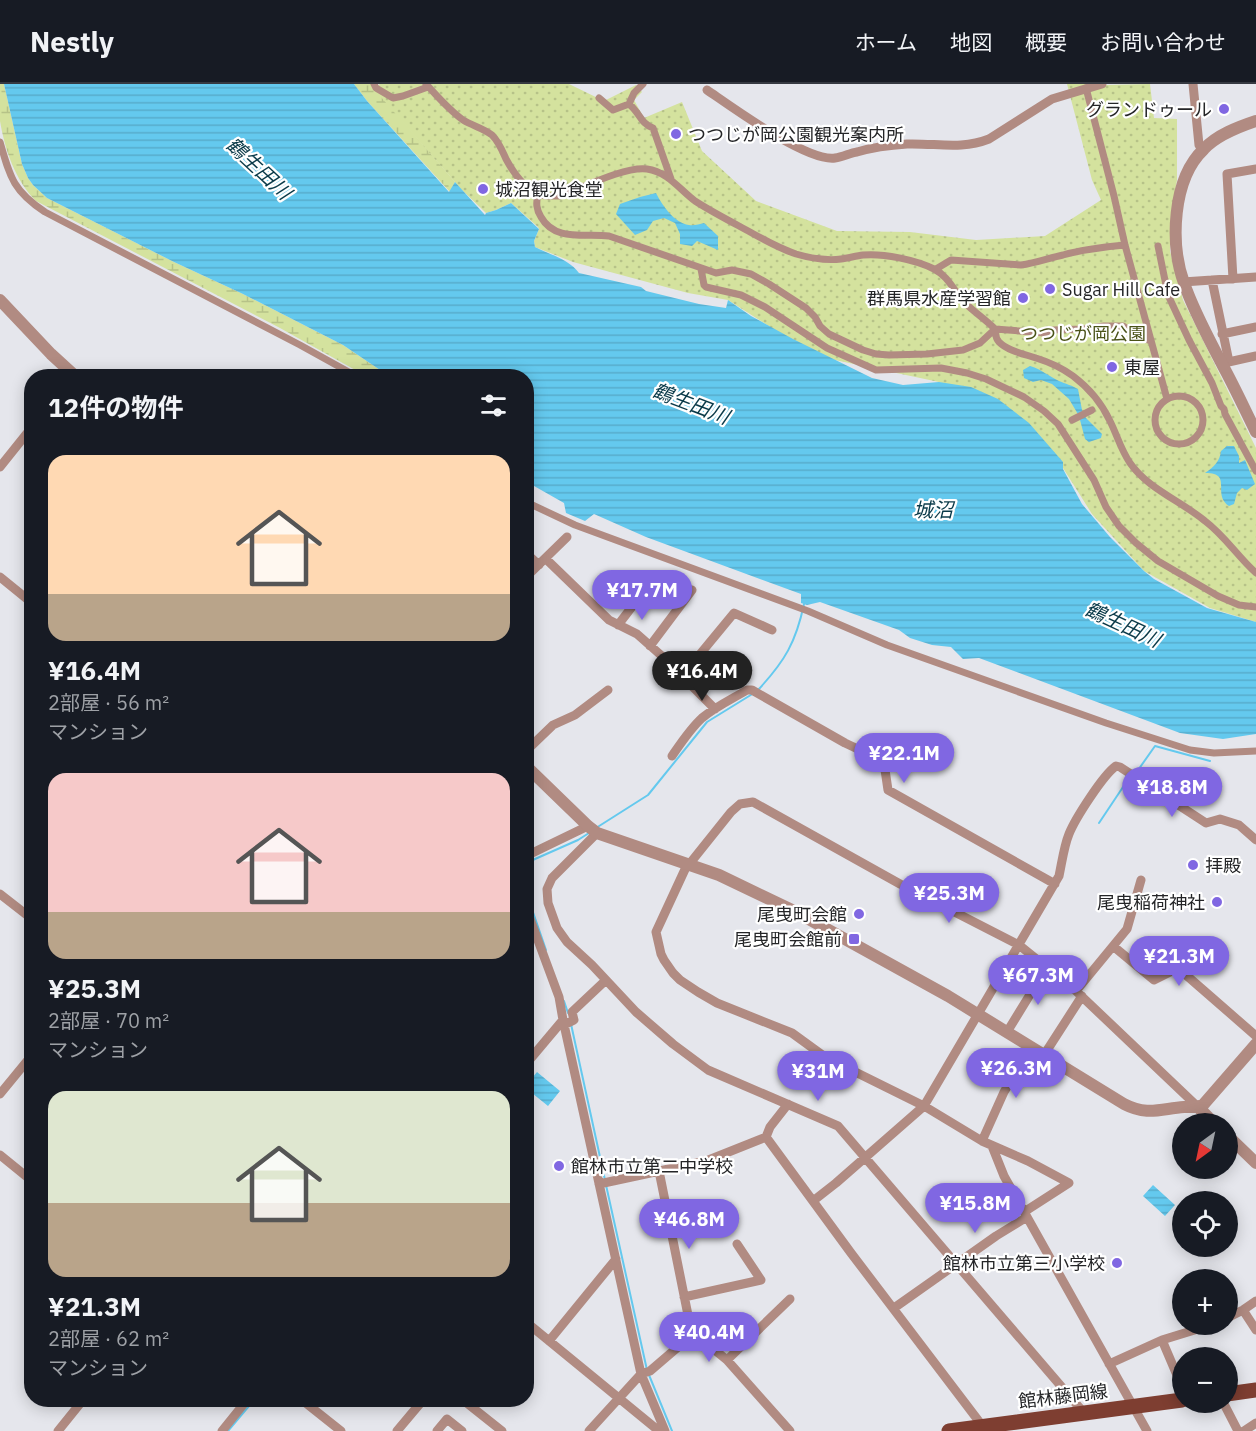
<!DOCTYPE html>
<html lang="ja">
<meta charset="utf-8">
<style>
:root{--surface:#171b24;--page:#20242c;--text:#f1f3f6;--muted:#9ea1a6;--line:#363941;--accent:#8067e2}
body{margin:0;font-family:"IBM Plex Sans","Noto Sans JP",sans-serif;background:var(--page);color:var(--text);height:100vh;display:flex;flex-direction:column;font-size:22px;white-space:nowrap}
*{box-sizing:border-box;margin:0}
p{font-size:20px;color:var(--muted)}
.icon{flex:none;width:33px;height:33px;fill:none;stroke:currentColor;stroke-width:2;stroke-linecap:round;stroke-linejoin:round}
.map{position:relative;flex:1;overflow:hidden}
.sheet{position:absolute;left:24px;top:285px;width:510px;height:1038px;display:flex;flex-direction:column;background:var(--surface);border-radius:24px;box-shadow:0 3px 15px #0003}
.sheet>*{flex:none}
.needle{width:39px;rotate:213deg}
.fabs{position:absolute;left:1172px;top:1029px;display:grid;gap:12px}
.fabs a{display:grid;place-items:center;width:66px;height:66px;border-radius:50%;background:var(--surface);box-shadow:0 3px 15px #0003;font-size:30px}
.price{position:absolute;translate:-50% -51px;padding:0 14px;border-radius:21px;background:var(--accent);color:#fff;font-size:20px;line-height:39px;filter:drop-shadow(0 2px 3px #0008)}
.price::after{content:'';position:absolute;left:50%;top:36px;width:18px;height:14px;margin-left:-9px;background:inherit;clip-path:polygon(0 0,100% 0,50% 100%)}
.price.current{background:#222;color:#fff}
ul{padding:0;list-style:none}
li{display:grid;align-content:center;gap:12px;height:318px;padding:0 24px}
li span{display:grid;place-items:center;height:186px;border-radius:18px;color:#555}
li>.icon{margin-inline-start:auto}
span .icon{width:108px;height:108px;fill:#fffc;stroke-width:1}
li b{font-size:26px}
h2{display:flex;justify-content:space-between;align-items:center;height:72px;padding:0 24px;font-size:26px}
header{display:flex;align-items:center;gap:36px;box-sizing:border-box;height:84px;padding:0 30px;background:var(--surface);border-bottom:2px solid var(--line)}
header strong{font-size:28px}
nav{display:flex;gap:33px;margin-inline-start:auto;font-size:21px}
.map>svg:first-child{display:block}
.wetland{fill:url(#wetland-marsh)}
.park{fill:url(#park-dots)}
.water{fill:url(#water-rules)}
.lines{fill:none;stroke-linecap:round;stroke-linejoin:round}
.stream{stroke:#64c9ee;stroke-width:2}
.pedestrian{stroke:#b18b82;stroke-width:7}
.minor{stroke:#b18b82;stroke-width:9}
.tertiary{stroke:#b18b82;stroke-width:12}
.primary{stroke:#7e3e31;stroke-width:15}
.poi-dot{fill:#8067e2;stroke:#fff;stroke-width:2}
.labels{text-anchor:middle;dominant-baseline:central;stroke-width:4.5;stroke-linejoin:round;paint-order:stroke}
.poi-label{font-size:18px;fill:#242527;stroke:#fff;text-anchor:end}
.park-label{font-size:18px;fill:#4a5318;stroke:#fff}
.street-label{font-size:18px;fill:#242527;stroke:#fff}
.water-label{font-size:20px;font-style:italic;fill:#0a3a49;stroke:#fff}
</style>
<header>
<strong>Nestly</strong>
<nav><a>ホーム</a><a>地図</a><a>概要</a><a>お問い合わせ</a></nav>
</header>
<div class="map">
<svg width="1256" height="1347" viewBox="0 0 1256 1347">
<defs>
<pattern id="wetland-marsh" width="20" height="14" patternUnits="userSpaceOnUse" patternTransform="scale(1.5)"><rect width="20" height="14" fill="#d4e29e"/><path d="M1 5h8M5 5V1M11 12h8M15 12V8" fill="none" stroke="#b6c288"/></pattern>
<pattern id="park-dots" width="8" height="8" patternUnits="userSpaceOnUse" patternTransform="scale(1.5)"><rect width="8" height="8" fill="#d4e29e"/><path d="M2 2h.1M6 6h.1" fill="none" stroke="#b6c288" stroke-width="1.8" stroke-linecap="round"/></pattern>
<pattern id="water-rules" width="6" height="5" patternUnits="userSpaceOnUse" patternTransform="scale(1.5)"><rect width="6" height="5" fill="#64c9ee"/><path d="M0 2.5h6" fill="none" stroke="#57accc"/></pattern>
</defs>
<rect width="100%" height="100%" fill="#e5e6ec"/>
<path class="wetland" d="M0 0H4L22 80 28 94 33 101 47 114 174 178 243 210 343 261 389 292H366L280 244 36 117C15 96 5 66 0 37 0 26 0 12 0 0Z
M354 0H371L455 98 450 108 367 17Z"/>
<path class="park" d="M380 0H569L604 17 636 1 642 8 634 16 644 34 682 18 702 67 756 117 837 147 910 148 976 156 1045 152 1101 116 1092 96 1067 0H1105L1106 1 1150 0 1154 34 1177 35V96L1173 120 1170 167 1183 216 1256 364V538L1210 524 1144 487 1092 430 1063 384 1006 322 939 298 816 272 728 216 688 209 573 178 535 163 534 157 539 145 538 143 511 119 496 126 486 129 461 105 374 5Z"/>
<path class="water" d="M4 0H354L367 17 449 108 455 98 485 131 486 129 496 126 511 119 539 145 534 157 535 163C549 170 570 176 579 189L641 203 646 207 699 220 726 224 728 216 751 232 793 255 872 294 903 301 939 298 971 303 998 315 1029 339 1063 378V385L1082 420 1110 453 1144 487 1154 495 1207 524 1256 538V650L1223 655 1180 649 979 574 963 575 951 563 932 561 910 554 899 546 820 518 807 521 801 519V510L646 453 594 430 585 437 566 429 564 419 527 398 526 292H389L343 261 243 210 174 178 47 114 33 101 28 94 22 80Z
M656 109C662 121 674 139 689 141 693 142 700 140 704 139L718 152V166L697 157 692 162 680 160V150L675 139 664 134 653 137 647 146 635 151 616 130 620 120 640 113Z
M1030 282C1043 286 1048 292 1059 297 1066 300 1071 301 1078 305L1082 326 1086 334 1102 350 1101 354 1089 358 1085 355 1079 332 1069 315 1052 300 1041 296 1033 298 1024 294 1023 286Z
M1227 362H1234L1239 372V379L1245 376 1255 400 1247 406 1242 404 1237 409 1234 420 1229 422C1211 410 1234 389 1205 389 1214 383 1220 377 1221 367Z
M537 988 560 1007 548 1022 527 1005V1000Z
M1153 1101 1175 1121 1165 1132 1143 1112Z"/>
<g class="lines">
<path class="stream" d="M758 606C785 577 796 558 804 520
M1136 689 1155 662 1210 677
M1099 739 1129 694
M596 744 648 711 707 638 754 609
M526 779 578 756 589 749
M526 808 546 866
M564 917 568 929
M571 940 605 1096
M606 1101 647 1286
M649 1291 672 1347
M228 1347 254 1316"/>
<path class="pedestrian" d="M374 0 376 4 393 14 403 12 428 3
M426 0C437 12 449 26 463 36 473 42 483 44 492 51 499 58 502 66 506 75 513 88 524 103 537 110 544 113 553 112 560 112 582 104 625 82 647 85 668 88 679 105 695 117 709 126 724 134 739 142 758 152 775 163 796 170 810 174 826 177 841 175 848 174 856 172 863 171 883 169 916 176 934 185 948 192 954 207 964 218 974 228 985 235 995 245L1045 249 1053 246 1082 245 1104 242H1123L1139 253 1151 257
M1086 4 1114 112 1125 161 1167 315
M599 14 613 26 629 20 634 9 643 0
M629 20C640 29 640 39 653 44L671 95
M0 58C10 93 13 107 45 128L300 261 356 292
M538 110C536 119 536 125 541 133 555 158 585 149 609 152L716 189 732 186 751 190 769 200 806 224 815 233 820 242 829 250 863 266 876 270 889 271 927 270 963 266 980 259 995 245
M1158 162 1168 211 1189 256 1212 299 1221 322 1224 325 1225 330 1256 387
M701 185 704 201 706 203 741 211 765 223 827 264 876 286 941 284 967 289 986 295 1024 313 1044 327 1058 340 1094 396 1106 423 1119 442 1136 459 1158 477 1218 512 1239 521 1256 523
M936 185 951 176 1021 181C1036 179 1049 174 1063 171 1084 165 1104 163 1125 161
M995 245C996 250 995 254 999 258 1008 267 1024 270 1036 274 1049 278 1062 284 1073 292 1089 304 1102 320 1110 337 1117 351 1121 366 1130 379 1148 405 1181 417 1205 437 1225 452 1238 473 1256 489
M1155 336a24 24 0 1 1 48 0a24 24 0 1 1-48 0Z
M1072 336 1092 326
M526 418 575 441 808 527 887 561 1106 639 1190 666 1214 669 1256 667"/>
<path class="minor" d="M1193 0 1199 61 1202 66
M707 6C732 23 807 78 835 74 843 73 850 69 857 68 874 63 891 61 907 60 937 59 961 66 989 55L1052 15 1102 0
M1233 195 1227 90 1256 85
M1212 196 1229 278
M1183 198 1256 193
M1222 250 1256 243
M1224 279 1256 272
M0 383 32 343
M526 469 539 481
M546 475 609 536 637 550 663 573 715 625
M0 493 32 519
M526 493 567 453
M618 541 651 498
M650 562 692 506
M682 592 734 529 772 546
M526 667 553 641 575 631 608 606
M672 672C681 659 690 645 702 634 715 623 732 615 747 606H752L845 659 879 675 884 679 888 706 1055 800
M597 749 552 794 547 805 548 819 557 844 567 858 592 881 636 928 673 960 708 986 838 1042 1084 1329
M526 772 588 742
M0 810 32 835
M526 824 559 913 563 936 641 1290 665 1347
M1113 862 1154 896 1178 884 1256 952
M1076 907 1127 845 1141 796
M564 941 574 936 572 928 606 896
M1007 948 1047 883
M1044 971 1082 912
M526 980 563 936
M0 1010 32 971
M766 1053 851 1169 984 1344
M982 1057 1004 1008 1031 963
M0 1071 32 1097
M659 1087 692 1251
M599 1100 706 1077 766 1053 770 1043 788 1020
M813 1117 836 1099 924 1022 1059 792C1062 778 1064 762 1069 750 1075 735 1103 691 1116 682L1120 683 1206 739 1220 735 1239 741 1256 756
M1024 1128 1069 1099 1028 1077 982 1057 924 1022 825 973 792 949 717 919 698 908 680 896 673 889 664 876 661 870 656 848 687 781 691 778 731 728 740 720 753 718 900 800 1019 861 1076 907 1198 1023
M1027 1133 1147 1347
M684 1213 761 1196 737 1160
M894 1224 996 1152 1027 1133 1004 1092 992 1062
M1243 1226 1256 1246
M1227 1234 1243 1226 1256 1217
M526 1238 659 1347
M1162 1256 1214 1240
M549 1257 616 1175
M727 1276 790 1215
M1109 1280 1162 1256 1182 1303
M302 1316 341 1347
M463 1316 502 1347
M1223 1318 1238 1347
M58 1347 83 1316
M222 1347 247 1316
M397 1347 423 1316
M437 1347 447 1335 462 1347
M589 1347 641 1290 650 1287 692 1251 711 1263 727 1276 790 1347
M1244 1347 1256 1339"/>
<path class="tertiary" d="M1256 37C1238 43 1217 51 1204 65 1172 95 1170 160 1184 199 1194 228 1209 255 1223 282 1235 304 1245 326 1256 348
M0 216 51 270 75 292
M526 682 588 742 597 749 719 791 796 828 948 912 1124 1020C1147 1032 1160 1025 1184 1023 1191 1023 1196 1024 1203 1021L1256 960
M1198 1023 1215 1040
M1227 1051 1256 1079"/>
<path class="primary" d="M1227 1310 1256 1306
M949 1347 1182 1316"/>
</g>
<g class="poi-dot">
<circle cx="1224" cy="25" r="6"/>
<circle cx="676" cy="50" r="6"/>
<circle cx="483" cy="105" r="6"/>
<circle cx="1050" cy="205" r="6"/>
<circle cx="1023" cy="214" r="6"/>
<circle cx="1112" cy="283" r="6"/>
<circle cx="1193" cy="781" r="6"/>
<circle cx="1217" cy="818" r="6"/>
<circle cx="859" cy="830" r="6"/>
<rect x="848" y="849" width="12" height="12" rx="3"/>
<circle cx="559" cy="1082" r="6"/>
<circle cx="1117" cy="1179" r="6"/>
</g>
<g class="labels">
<g class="poi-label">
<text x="1212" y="25">グランドゥール</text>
<text x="688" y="50" text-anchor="start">つつじが岡公園観光案内所</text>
<text x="495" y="105" text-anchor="start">城沼観光食堂</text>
<text x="1062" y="205" text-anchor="start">Sugar Hill Cafe</text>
<text x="1011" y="214">群馬県水産学習館</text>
<text x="1124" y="283" text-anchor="start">東屋</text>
<text x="1205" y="781" text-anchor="start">拝殿</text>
<text x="1205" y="818">尾曳稲荷神社</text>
<text x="847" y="830">尾曳町会館</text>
<text x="842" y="855">尾曳町会館前</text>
<text x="571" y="1082" text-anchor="start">館林市立第二中学校</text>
<text x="1105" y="1179">館林市立第三小学校</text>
</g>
<g class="park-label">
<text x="1083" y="249">つつじが岡公園</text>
</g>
<g class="street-label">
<text transform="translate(1063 1312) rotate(-7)">館林藤岡線</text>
</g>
<g class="water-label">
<text transform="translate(259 84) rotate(43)">鶴生田川</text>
<text transform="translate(691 319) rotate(21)">鶴生田川</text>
<text x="933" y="425">城沼</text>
<text transform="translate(1123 540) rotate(25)">鶴生田川</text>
</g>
</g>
</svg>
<div class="fabs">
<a><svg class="needle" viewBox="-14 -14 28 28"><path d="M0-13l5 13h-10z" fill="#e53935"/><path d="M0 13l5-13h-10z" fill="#9ea1a6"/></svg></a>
<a><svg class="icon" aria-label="locate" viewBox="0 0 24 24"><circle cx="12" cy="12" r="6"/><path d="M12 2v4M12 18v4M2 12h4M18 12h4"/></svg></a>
<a>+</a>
<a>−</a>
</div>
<b class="price" style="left:642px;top:537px">¥17.7M</b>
<b class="price current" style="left:702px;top:618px">¥16.4M</b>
<b class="price" style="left:904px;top:700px">¥22.1M</b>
<b class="price" style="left:1172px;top:734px">¥18.8M</b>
<b class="price" style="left:949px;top:840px">¥25.3M</b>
<b class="price" style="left:1179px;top:903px">¥21.3M</b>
<b class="price" style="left:1038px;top:922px">¥67.3M</b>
<b class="price" style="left:1016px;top:1015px">¥26.3M</b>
<b class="price" style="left:818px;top:1018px">¥31M</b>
<b class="price" style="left:975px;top:1150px">¥15.8M</b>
<b class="price" style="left:689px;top:1166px">¥46.8M</b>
<b class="price" style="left:709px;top:1279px">¥40.4M</b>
<section class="sheet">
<h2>12件の物件<svg class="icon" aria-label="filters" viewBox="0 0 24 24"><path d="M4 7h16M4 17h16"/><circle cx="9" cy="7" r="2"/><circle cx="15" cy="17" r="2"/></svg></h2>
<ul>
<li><span style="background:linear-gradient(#ffd9b3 75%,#b9a48a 0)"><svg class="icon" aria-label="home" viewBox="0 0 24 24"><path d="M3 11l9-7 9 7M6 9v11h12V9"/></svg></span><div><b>¥16.4M</b><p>2部屋 · 56 m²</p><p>マンション</p></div></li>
<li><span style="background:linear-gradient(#f6c9c9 75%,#b9a48a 0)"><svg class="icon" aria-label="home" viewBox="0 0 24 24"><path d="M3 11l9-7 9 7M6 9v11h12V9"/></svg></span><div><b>¥25.3M</b><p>2部屋 · 70 m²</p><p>マンション</p></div></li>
<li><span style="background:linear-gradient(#dfe7d0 60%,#b9a48a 0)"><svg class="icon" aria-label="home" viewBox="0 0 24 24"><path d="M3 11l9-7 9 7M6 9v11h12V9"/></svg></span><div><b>¥21.3M</b><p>2部屋 · 62 m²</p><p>マンション</p></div></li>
</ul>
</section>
</div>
